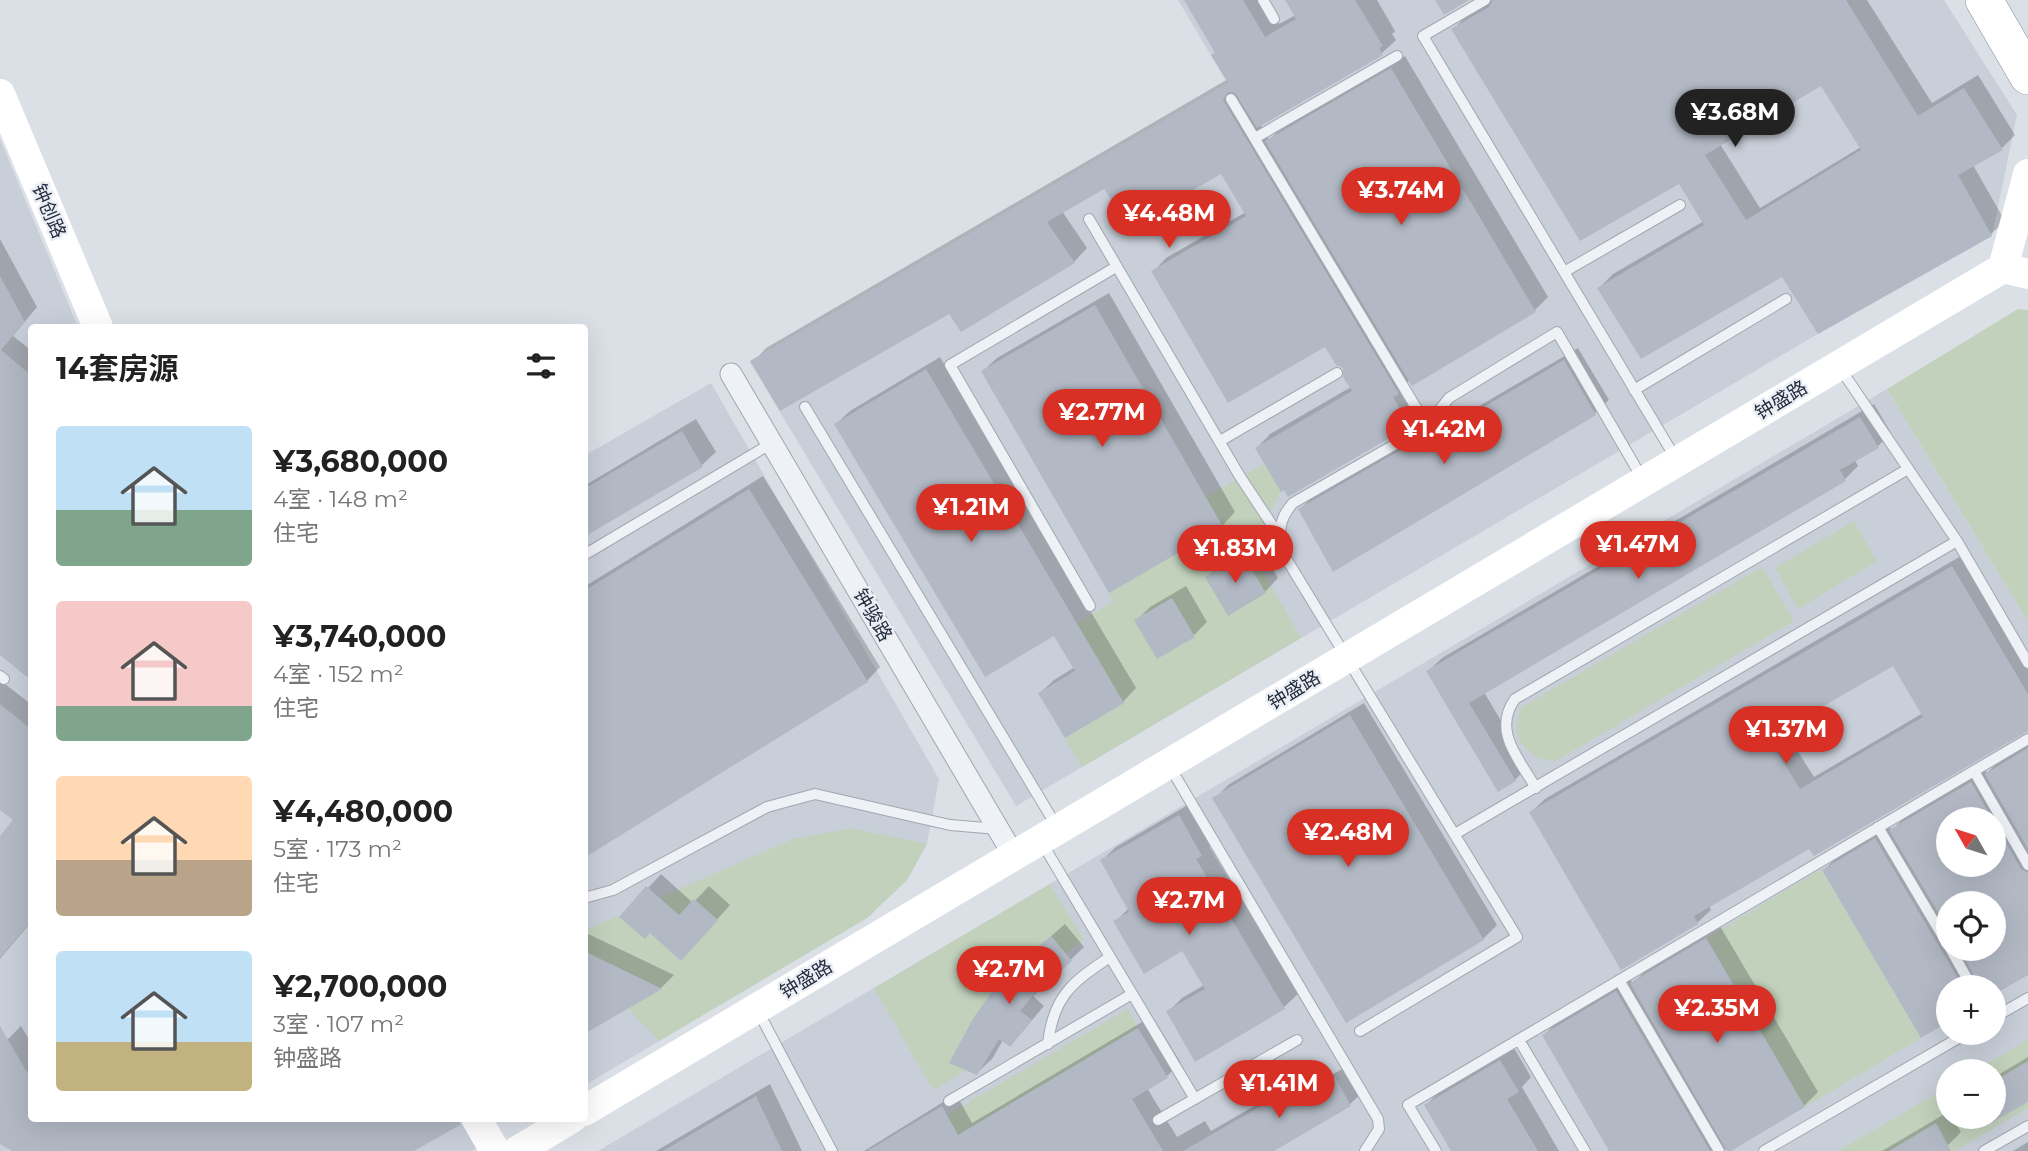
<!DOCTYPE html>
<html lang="zh">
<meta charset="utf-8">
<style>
:root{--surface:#fff;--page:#f6f6f6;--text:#222;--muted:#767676;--accent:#d93025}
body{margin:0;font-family:Montserrat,"Noto Sans SC",sans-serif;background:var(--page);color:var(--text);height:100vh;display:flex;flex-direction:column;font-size:26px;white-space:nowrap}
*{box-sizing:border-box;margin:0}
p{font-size:23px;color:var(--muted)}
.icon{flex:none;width:38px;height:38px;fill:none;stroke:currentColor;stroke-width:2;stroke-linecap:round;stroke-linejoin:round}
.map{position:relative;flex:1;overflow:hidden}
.drawer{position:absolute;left:28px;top:324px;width:560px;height:798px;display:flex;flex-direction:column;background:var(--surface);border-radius:7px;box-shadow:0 7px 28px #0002}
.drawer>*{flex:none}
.needle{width:46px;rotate:309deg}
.tools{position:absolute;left:1936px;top:807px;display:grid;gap:14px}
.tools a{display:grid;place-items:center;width:70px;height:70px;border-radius:50%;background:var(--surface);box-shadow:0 7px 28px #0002;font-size:35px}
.price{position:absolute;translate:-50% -60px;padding:0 16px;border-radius:24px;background:var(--accent);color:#fff;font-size:23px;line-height:46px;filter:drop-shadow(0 2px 4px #0008)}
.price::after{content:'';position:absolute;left:50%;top:42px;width:21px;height:16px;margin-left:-10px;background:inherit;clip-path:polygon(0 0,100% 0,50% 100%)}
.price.selected{background:#222;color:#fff}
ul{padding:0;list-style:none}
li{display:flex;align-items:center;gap:21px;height:175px;padding:0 28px}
li span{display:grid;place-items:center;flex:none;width:196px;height:140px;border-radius:7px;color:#555}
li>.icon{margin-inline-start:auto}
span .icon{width:84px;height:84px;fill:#fffc;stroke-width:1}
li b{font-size:30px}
h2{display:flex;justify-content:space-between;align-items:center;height:84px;padding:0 28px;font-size:30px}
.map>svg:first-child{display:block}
.built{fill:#c9cfd9;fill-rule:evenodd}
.green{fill:#c1d1bc}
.shadow{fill:#0003;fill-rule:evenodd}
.building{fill:#b2b9c4;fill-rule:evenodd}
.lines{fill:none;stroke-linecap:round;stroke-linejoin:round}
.lane-casing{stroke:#a0a7b1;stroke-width:12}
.street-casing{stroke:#a0a7b1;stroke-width:23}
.highway-casing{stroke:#828d9e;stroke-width:38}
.lane{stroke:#eef1f5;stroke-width:10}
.street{stroke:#eef1f5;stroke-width:21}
.secondary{stroke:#fff;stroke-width:30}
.highway{stroke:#fff;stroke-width:37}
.labels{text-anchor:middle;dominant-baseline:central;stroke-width:5;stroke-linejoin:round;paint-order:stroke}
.street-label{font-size:19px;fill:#242e3e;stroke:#ebeff5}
</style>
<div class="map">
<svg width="2028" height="1151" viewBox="0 0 2028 1151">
<rect width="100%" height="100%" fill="#dbe0e7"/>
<path class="built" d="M1178 0H1944L2017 115 1992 236 1818 334 1016 806 750 362 1228 84Z
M0 139 78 327H32V1118H463L480 1146 472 1151H0Z
M711 383 939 779 927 844 907 880 867 918 585 1085 584 456Z
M1887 389 2028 622V1151H598ZM1948 819H1993V864H1948ZM1948 903H1993V948H1948ZM1948 987H1993V1032H1948ZM1948 1071H1993V1116H1948Z"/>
<path class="green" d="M2018 309 2028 310V622L1887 389Z
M1264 464 1281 492 1251 550 1301 638 1082 767 1038 693 1075 671 1054 636 1113 602 1109 593 1222 526 1206 497Z
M1854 521 1877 561 1798 609 1775 568Z
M1762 567 1794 621 1554 762C1525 757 1508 735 1522 707Z
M851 828 927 844 907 880 867 918 659 1041 585 964 584 931 793 839Z
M1821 869 1921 1038 1805 1107 1707 938Z
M1050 884 1084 940 1045 967 971 1068 933 1090 874 988Z
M1128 1009 1138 1028 958 1135 947 1115Z
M2028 1040V1108L1955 1151H1838L1948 1087V1116H1993V1071H1975Z"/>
<path class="shadow" d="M1186 0H1265L1279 24 1296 15 1287 0H1377L1395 31 1392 34 1396 40 1382 53 1260 124 1269 140 1281 128 1405 56 1548 297 1535 310 1410 380 1406 384 1423 412 1409 425 1257 448 1270 434 1351 387 1345 367 1325 345 1153 272 1166 258 1246 212 1221 172 1105 186 1062 211 1087 248 1074 262 949 311 753 362 766 348 1228 79 1217 52Z
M1867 0 1932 103 1978 75 2015 135 2002 148 1973 165 2005 221 1991 234 1819 331 1783 274 1599 288 1613 274 1704 221 1679 181 1453 29 1467 16 1492 0ZM1821 84 1861 147 1760 208 1720 144Z
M0 239 37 307 13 336 32 351V677L0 652Z
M1109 293 1235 512 1222 526 983 371 997 358Z
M1578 348 1609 400 1595 413 1300 509 1314 496 1432 428 1435 432Z
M940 357 1136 688 1123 702 1040 693 1054 680 1075 667 1055 633 836 424 850 411Z
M1874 404 1891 433 1878 446 1855 460 1858 466 1845 479 1484 692 1528 766 1515 780 1428 671 1442 658Z
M696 419 716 452 702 465 584 535V486Z
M763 476 880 667 867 681 584 855V587Z
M1257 543 1278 578 1265 592 1207 577 1221 564Z
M1966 553 2028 658V730L1810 847 1709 906 1711 910 1697 923 1531 812 1545 799ZM1893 664 1923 713 1814 777 1783 728Z
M1186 586 1207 622 1194 635 1136 621 1150 607Z
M0 680 32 705V921L0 959V839L15 820 0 807Z
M1364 703 1497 925 1483 939 1347 1021 1215 799 1228 785Z
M2028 744V973L1993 993V987H1948L1824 870 1837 857 1889 826 1892 830 1905 817 1985 770 1987 773 2000 760ZM1948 819H1993V864H1948ZM1948 903H1993V948H1948Z
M1193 802 1215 841 1209 846 1298 994 1284 1007 1196 1060 1168 1012 1182 998 1204 985 1183 949 1115 922 1129 908 1102 860 1116 847Z
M661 874 693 903 709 886 730 905 694 945 648 888Z
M1065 924 1084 947 1033 996 1044 1006 1023 1031 1010 1045 1003 1040 992 1059 978 1072 1023 961Z
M1720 926 1818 1092 1804 1106 1722 1151H1611L1544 1035 1557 1022 1630 979 1633 983 1646 970Z
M584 932 674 975 661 988 584 1032Z
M1152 1016 1181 1063 1167 1076 1147 1088 1177 1137 1205 1121 1211 1131 1322 1067 1328 1077 1349 1065 1364 1091 1350 1104 1270 1151H864L956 1094 972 1123Z
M21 1026 32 1044V1118H462L454 1126 410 1151H15L0 1142V1047Z
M1514 1048 1531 1077 1522 1087 1559 1151H1453L1426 1105 1439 1092Z
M2028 1057V1100L1985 1125 1981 1116H1993V1078Z
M770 1084 802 1151H656Z
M1948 1112 1961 1132 1948 1145 1938 1151H1882Z
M2028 1142V1151H2013Z"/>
<path class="building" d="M1184 0H1243L1265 37 1296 19 1285 0H1355L1383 46 1379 48 1383 55 1257 128 1235 93 1228 92 1223 100 1399 394 1393 397 1410 426 1288 497 1284 490 1281 492 1255 448 1352 391 1343 377V368L1336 365 1325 347 1228 403 1151 271 1246 216 1221 174 1129 227 1104 189 1047 222 1075 263 961 332 949 314 780 411 750 361 1228 83 1211 55 1215 53Z
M1435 0H1469L1444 15Z
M1493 0H1846L1918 116 1964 88 2003 150 1958 175 1992 236 1818 334 1782 277 1641 359 1597 288 1704 225 1679 184 1580 241 1451 29 1489 7ZM1821 86 1861 150 1746 220 1705 155Z
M1391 68 1536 312 1412 386 1265 141Z
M0 276 25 322 1 350 32 376V681L0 655Z
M1095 305 1223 527 1109 593 981 371Z
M1564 360 1596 415 1333 572 1298 509 1418 440 1421 444Z
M926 369 1124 703 1065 738 1038 693 1075 671 1054 636 985 677 834 424Z
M1860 417 1879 448 1840 470 1846 481 1469 703 1516 781 1498 792 1426 671Z
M682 431 703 467 584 537V489Z
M749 489 868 682 584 858V591Z
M1243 555 1266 593 1228 616 1205 577Z
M1952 566 2028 694V731L1814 856 1809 849 1694 916 1698 924 1621 970 1529 812ZM1893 666 1923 717 1800 789 1768 738Z
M1172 598 1195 637 1157 659 1134 620Z
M0 704 32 730V920L0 958V836L13 820 0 810Z
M1350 715 1484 940 1346 1023 1212 798Z
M2028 748V849L1985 774Z
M1971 782 1992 819H1948V864H1993V820L2021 869 2028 873V975L1995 994 1993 987H1980L1959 948H1993V903H1948V929L1889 830Z
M1179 815 1202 856 1196 859 1285 1009 1195 1062 1166 1011 1205 989 1182 951 1144 974 1113 921 1129 912 1100 860Z
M1875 838 1963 987H1948V1022L1921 1038 1822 870Z
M646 886 679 915 694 899 718 920 681 961 650 933 645 939 619 917Z
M1051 936 1072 961 1036 992 1020 1011 1032 1020 1010 1047 999 1039 977 1075 949 1063 974 1017 991 993 1007 974Z
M1706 938 1805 1107 1731 1151H1727L1630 983Z
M584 951 656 986 662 989 584 1034Z
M1616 991 1710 1151H1609L1542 1035Z
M0 1026 32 1081V1118H459L460 1125 414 1151H12L0 1144Z
M1138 1028 1168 1078 1132 1099 1163 1151H867L942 1106 958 1135Z
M1500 1060 1519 1092 1507 1099 1538 1151H1451L1424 1105Z
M2028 1061V1102L1993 1122V1082Z
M1335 1077 1351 1106 1274 1151H1183L1308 1079 1314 1089Z
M756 1096 782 1151H663Z
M1936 1123 1951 1151H1889Z"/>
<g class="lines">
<g class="lane-casing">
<path id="lane" d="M1263 0 1274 19
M1485 0 1423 36 1676 459
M1231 99 1427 426
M1255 138 1397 56
M1089 219 1239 475 1278 534
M1564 272 1680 205
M1840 368 1957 541 2028 663
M1634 390 1786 299
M805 407 1057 827
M1220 441 1337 373
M584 555 772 443
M1090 606 950 365 1116 267
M0 676 4 679
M1170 767 1378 1119 1379 1129 1365 1151
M1974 771 2028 865
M1536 788C1519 759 1492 731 1515 699L1908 469
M1878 827 1948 945
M1455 834 1957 541
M1042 843 1195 1099
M584 898 613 890 767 807 815 794 950 825 998 829
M1950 948 1972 987
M1619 980 1719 1151
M758 1011 832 1151
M1993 1018 2028 998
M1360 1031 1517 937 1284 555C1278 533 1278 520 1293 503L1427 426 1449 398 1557 332 1642 478
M1519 1040 1585 1151
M1048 1044C1053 997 1072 982 1110 957
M949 1101 1132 994
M1158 1120 1297 1040
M1436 1151 1408 1105 2028 739
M1764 1151 1969 1032
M1984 1151 2028 1126"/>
</g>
<g class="street-casing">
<path id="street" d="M731 374 1014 856"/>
</g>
<g class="highway-casing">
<path id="highway" d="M1984 0 2028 76"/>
</g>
<use href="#lane" class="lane"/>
<use href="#street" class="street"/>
<path class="secondary" d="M0 94 98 327
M2003 268 2028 174
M2003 268 2028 274
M584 1111 2003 268
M476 1118 495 1151
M517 1151 572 1118"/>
<use href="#highway" class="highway"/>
</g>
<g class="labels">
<g class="street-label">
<text transform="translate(49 211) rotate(67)">钟创路</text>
<text transform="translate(1781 400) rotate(-31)">钟盛路</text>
<text transform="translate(873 615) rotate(60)">钟骏路</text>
<text transform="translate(1294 690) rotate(-31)">钟盛路</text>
<text transform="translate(806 979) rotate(-31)">钟盛路</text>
</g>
</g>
</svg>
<div class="tools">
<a><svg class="needle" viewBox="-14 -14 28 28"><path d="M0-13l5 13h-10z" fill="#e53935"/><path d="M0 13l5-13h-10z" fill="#767676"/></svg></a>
<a><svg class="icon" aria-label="locate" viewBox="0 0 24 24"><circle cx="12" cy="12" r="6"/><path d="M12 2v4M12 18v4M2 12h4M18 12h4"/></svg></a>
<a>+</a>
<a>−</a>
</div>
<b class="price selected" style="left:1735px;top:149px">¥3.68M</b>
<b class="price" style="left:1401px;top:227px">¥3.74M</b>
<b class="price" style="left:1169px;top:250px">¥4.48M</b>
<b class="price" style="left:1102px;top:449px">¥2.77M</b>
<b class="price" style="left:1444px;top:466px">¥1.42M</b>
<b class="price" style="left:971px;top:544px">¥1.21M</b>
<b class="price" style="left:1638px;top:581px">¥1.47M</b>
<b class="price" style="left:1235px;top:585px">¥1.83M</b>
<b class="price" style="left:1786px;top:766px">¥1.37M</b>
<b class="price" style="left:1348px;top:869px">¥2.48M</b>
<b class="price" style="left:1189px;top:937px">¥2.7M</b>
<b class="price" style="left:1009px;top:1006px">¥2.7M</b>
<b class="price" style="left:1717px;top:1045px">¥2.35M</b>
<b class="price" style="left:1279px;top:1120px">¥1.41M</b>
<section class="drawer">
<h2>14套房源<svg class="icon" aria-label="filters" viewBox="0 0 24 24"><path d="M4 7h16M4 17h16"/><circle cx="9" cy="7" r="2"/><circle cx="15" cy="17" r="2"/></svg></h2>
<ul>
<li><span style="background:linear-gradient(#bfe0f5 60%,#7fa58c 0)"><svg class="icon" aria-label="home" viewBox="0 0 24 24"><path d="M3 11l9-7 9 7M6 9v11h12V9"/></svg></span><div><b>¥3,680,000</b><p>4室 · 148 m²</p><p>住宅</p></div></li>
<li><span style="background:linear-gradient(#f6c9c9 75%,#7fa58c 0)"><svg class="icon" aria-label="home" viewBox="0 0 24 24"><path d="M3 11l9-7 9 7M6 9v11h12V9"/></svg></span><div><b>¥3,740,000</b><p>4室 · 152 m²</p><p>住宅</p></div></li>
<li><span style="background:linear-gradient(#ffd9b3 60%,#b9a48a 0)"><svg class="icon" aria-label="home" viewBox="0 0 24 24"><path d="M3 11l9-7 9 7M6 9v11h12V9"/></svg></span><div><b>¥4,480,000</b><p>5室 · 173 m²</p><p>住宅</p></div></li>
<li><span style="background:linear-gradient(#bfe0f5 65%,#c2b280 0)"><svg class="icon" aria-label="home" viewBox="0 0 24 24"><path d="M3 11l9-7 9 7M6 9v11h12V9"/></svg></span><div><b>¥2,700,000</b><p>3室 · 107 m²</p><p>钟盛路</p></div></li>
</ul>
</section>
</div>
